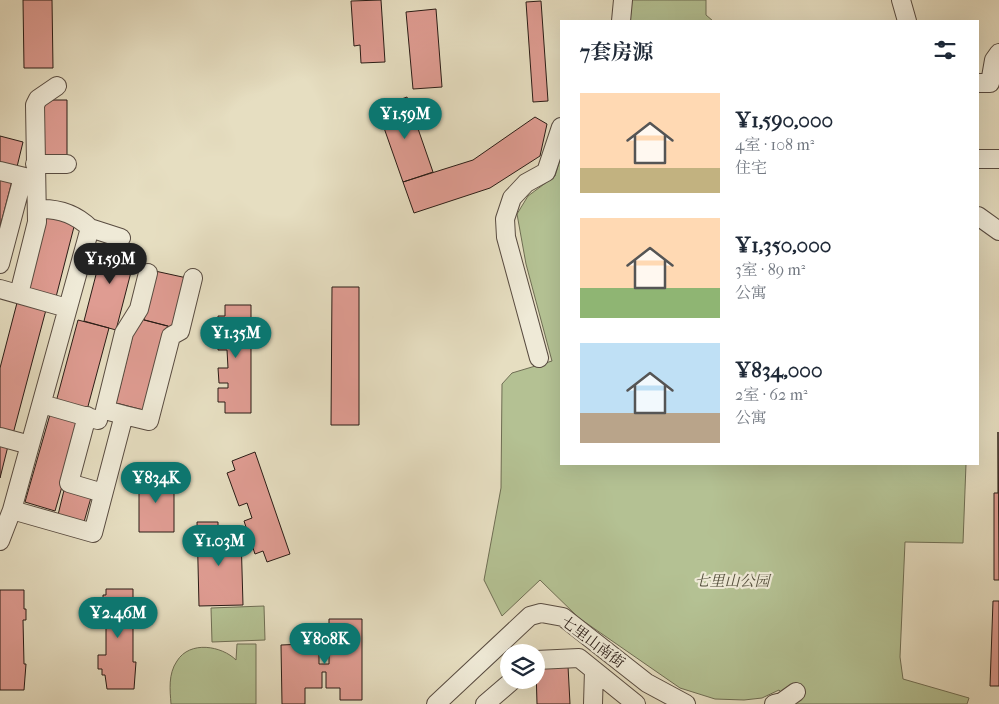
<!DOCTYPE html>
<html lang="zh">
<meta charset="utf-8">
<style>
:root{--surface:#fff;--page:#f6f6f7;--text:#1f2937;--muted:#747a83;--accent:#0f766e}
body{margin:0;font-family:"IM FELL French Canon","Noto Serif SC",serif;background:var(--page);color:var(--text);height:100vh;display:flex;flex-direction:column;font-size:19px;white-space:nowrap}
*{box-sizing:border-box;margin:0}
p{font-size:16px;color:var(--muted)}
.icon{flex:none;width:28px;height:28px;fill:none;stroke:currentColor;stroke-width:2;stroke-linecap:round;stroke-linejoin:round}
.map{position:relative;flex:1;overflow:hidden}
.details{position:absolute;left:560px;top:20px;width:419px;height:445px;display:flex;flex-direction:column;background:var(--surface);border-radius:0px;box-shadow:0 5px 20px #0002}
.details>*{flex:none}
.tools{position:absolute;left:500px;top:644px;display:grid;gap:10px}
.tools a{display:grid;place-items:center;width:45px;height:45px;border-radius:50%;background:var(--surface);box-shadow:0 5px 20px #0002;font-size:25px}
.price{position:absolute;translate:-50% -42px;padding:0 11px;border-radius:18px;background:var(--accent);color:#fff;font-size:16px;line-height:32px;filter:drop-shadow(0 1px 2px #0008)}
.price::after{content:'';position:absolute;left:50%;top:30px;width:15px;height:11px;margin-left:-8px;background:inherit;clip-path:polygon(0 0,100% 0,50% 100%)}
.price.current{background:#222;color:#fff}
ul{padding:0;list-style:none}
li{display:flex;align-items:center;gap:15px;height:125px;padding:0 20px}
li span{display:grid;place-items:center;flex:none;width:140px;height:100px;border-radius:0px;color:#555}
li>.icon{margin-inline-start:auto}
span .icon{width:60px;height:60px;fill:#fffc;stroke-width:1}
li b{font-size:21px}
h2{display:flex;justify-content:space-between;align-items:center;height:60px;padding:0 20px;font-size:21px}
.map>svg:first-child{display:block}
.green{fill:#b4c193;stroke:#6f6e54}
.building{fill:#df9c92;stroke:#2a1c16}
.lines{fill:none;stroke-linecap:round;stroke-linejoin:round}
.minor-casing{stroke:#594c41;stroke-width:20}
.minor{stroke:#efead7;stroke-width:18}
.labels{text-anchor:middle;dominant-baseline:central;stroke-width:4.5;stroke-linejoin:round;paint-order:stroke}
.park-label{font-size:15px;font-style:italic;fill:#534e3c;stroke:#efead7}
.street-label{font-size:15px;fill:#2a1c16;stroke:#efead7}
</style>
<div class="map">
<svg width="999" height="704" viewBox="0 0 999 704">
<rect width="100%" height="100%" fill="#e6dec1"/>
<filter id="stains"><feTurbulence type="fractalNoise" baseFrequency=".004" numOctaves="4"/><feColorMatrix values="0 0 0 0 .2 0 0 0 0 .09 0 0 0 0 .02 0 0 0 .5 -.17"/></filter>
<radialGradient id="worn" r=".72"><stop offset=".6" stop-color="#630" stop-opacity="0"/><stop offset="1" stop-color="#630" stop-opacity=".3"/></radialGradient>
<path class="green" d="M632 0H706V15L713 21H630Z
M561 156V464H966L963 543 905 542 900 657 903 679 969 698 967 704H791L779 690 762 698 744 700 715 699 680 688 579 618 540 580 502 616 484 580 501 488 502 384 512 373 552 361 526 264 517 214 528 196 555 176Z
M264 606 265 640 212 642 211 608Z
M237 644H256V704H171C170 690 168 674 177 661 190 640 222 646 236 660Z"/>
<path class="building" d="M23 0H52L53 68H24Z
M381 0 385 62 361 63 360 45 354 46 351 1Z
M541 1 548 101 533 102 526 2Z
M436 9 442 87 413 89 406 12Z
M407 97 433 172 403 182 377 108Z
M40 100H67V157L39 156Z
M535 117 547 124 540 156 490 188 414 213 403 182 473 160Z
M0 136 23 142 16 171 0 167Z
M0 178 12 181 0 227Z
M47 212 76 219 56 297 27 289Z
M105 240 137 249 116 330 84 321Z
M155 271 187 278 175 328 144 320Z
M332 287H359V425H331Z
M18 299 47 306 13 434 0 431V368Z
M225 305H251V413H225V402H218V388H228V383H219L218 368H228L227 350H218V336H227V331H218V316H225Z
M137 318 168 326 147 411 116 403Z
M78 320 109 328 87 410 56 402Z
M51 411 81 420 55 511 25 502Z
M998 432 999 580H994V493H998Z
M0 440 9 442 0 478Z
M255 452 290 554 267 562 263 551 255 554 244 521 252 518 247 503 239 506 227 473 235 470 232 461Z
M139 477H174V532H139Z
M65 486 92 494 84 522 58 515Z
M197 522H218V536L241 535 243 605 199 606Z
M106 589H133V608H136V619H133V662H136L134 689H107L105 675H102V669H98V655H106V623H98V609H100V602H103V595H106Z
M0 590H24V609H26V620H23L24 664H26L24 690H0Z
M993 601H999V686H990Z
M329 619H362V700H340V688H326V672H322V688H305V704H282L281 645 305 644V650H319V664H329Z
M568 666 570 704H537L536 668Z"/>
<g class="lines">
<g class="minor-casing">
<path id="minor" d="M901 0 907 21
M621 21 623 0
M978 83H990L994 60 999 53
M978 159H999
M35 164H67
M0 171 33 179
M37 209C57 208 76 214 90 228
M978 216 999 231
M121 238 90 228 12 510 93 533 124 415 149 421 171 336 180 331 193 278
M0 264 23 177
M0 289 67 308
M19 294 37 222 35 105 38 99 57 86
M539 358 506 237 505 219 512 198 526 183 546 172 561 127
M42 404 98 420
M124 415 105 410 124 333 139 309 148 273
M87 416 69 483 103 493
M0 437 30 445
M0 541 12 510
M536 660 579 658 636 704
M436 704 530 616 541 613 563 617 647 683 686 704
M485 704 513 680
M593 704 594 670
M774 704 782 702 796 692"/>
</g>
<use href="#minor" class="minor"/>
</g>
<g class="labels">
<g class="park-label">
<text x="732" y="581">七里山公园</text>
</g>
<g class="street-label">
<text transform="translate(593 642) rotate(37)">七里山南街</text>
</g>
</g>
<rect width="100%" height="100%" filter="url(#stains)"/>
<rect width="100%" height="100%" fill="url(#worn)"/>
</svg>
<div class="tools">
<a><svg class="icon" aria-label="layers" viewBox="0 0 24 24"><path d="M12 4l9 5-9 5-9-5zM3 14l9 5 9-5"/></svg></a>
</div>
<b class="price" style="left:405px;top:140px">¥1.59M</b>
<b class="price current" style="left:110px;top:285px">¥1.59M</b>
<b class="price" style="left:236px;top:359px">¥1.35M</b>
<b class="price" style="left:156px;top:504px">¥834K</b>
<b class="price" style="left:219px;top:567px">¥1.03M</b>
<b class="price" style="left:118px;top:639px">¥2.46M</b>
<b class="price" style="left:325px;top:665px">¥808K</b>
<section class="details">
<h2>7套房源<svg class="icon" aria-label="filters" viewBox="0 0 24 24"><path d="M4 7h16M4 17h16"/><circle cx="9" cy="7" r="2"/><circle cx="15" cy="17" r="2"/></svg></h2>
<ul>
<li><span style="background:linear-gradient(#ffd9b3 75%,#c2b280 0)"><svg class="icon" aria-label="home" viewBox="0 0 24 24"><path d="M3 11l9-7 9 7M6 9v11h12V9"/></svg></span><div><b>¥1,590,000</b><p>4室 · 108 m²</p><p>住宅</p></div></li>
<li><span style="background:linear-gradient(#ffd9b3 70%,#8fb573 0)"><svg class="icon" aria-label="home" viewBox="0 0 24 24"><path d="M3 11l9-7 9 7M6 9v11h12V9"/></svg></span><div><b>¥1,350,000</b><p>3室 · 89 m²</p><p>公寓</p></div></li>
<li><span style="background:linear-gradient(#bfe0f5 70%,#b9a48a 0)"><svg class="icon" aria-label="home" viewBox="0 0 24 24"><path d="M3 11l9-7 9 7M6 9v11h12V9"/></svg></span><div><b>¥834,000</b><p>2室 · 62 m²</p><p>公寓</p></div></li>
</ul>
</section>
</div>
